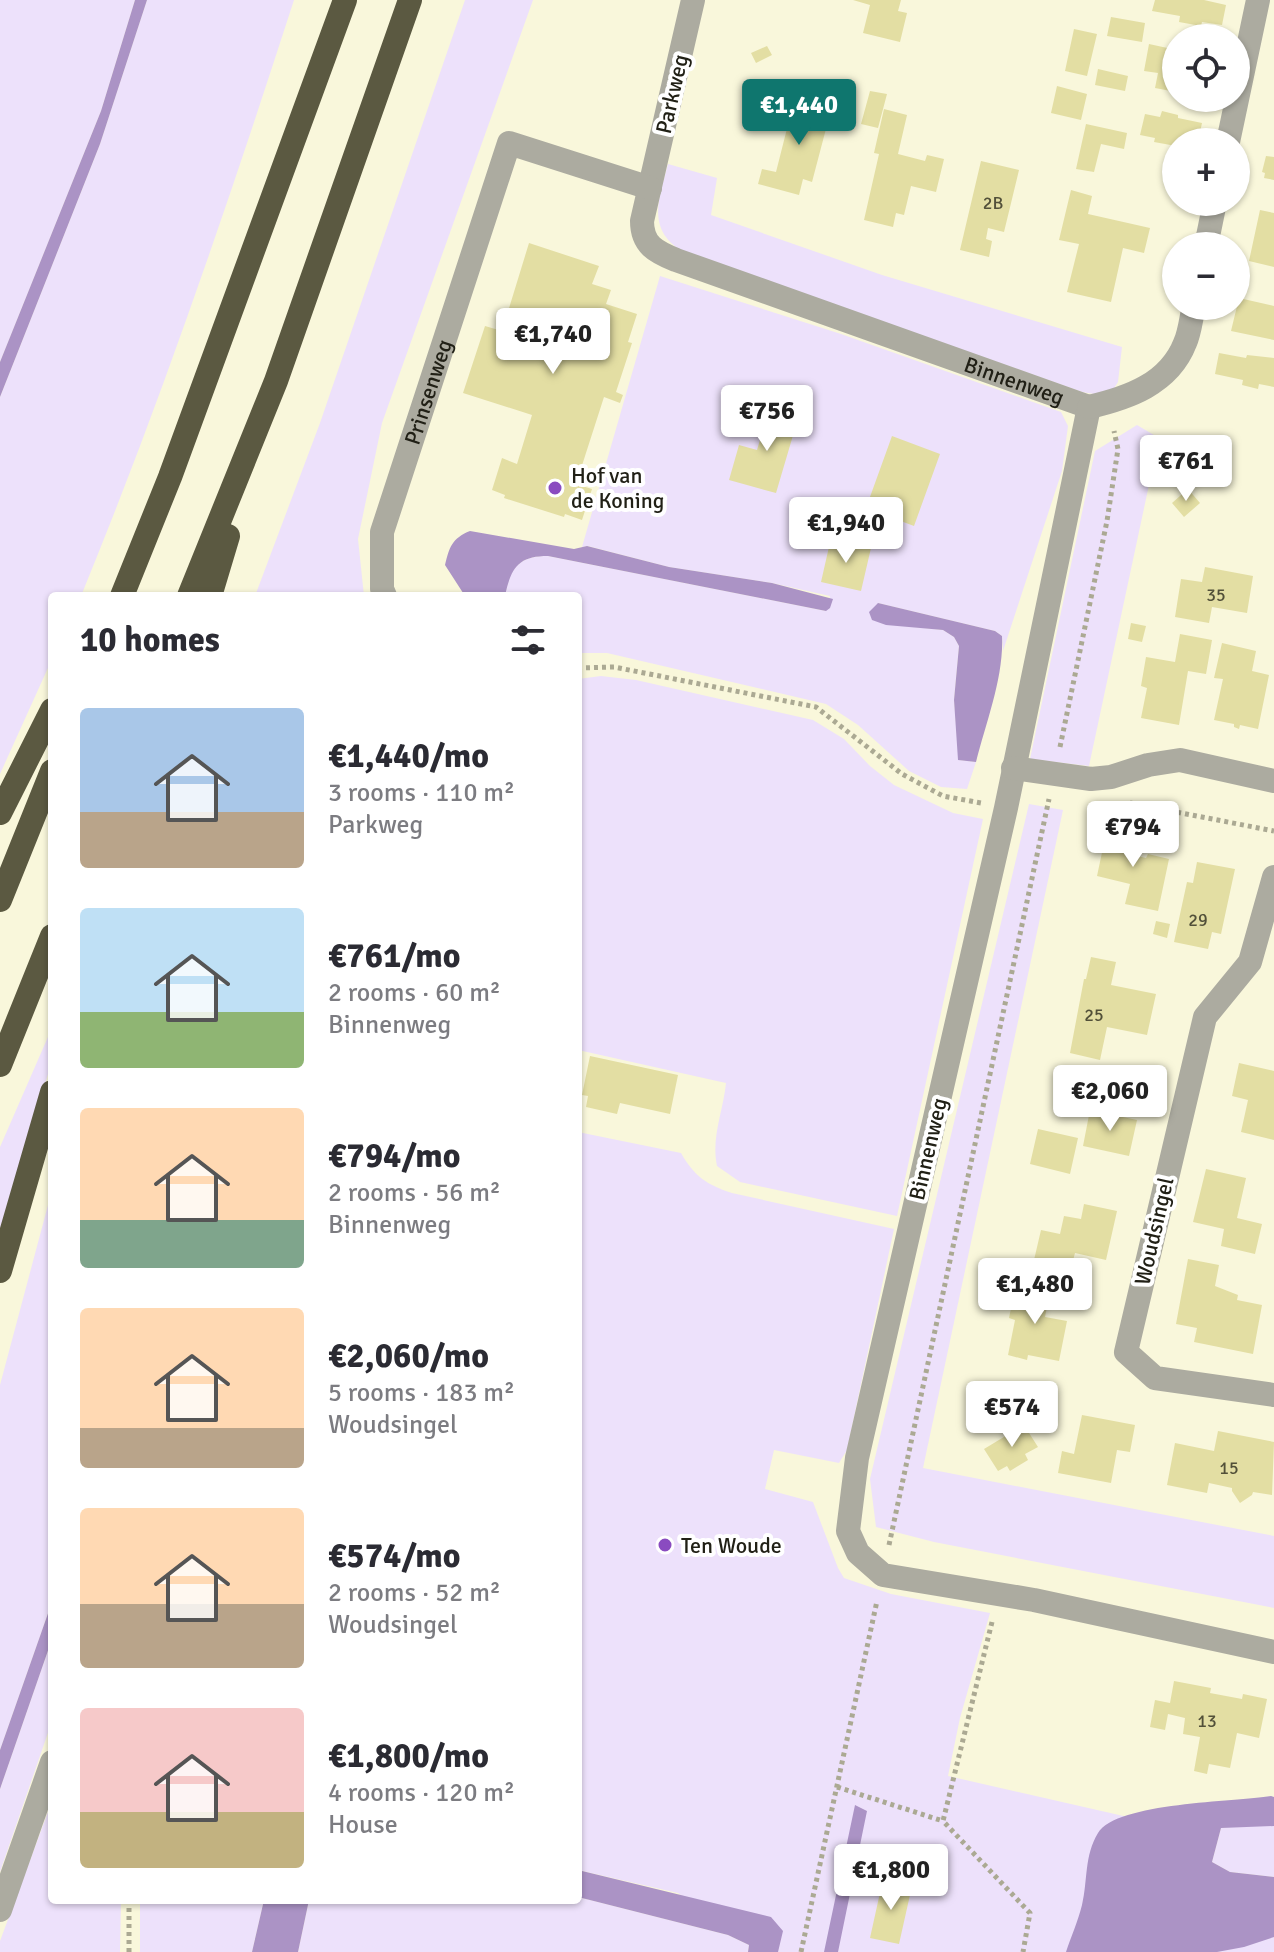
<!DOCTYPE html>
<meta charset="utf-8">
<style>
:root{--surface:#fff;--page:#f2f2f3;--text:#2b2b33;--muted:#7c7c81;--accent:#0f766e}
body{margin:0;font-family:Signika,sans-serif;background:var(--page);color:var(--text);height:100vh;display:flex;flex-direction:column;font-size:30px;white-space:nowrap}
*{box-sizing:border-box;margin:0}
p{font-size:26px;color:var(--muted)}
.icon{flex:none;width:44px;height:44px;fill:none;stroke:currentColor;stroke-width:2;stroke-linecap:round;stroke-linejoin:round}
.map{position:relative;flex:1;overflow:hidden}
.sheet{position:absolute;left:48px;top:592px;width:534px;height:1312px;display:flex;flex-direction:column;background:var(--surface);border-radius:8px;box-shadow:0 2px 6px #0004}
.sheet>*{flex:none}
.tools{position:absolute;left:1162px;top:24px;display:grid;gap:16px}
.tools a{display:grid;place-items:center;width:88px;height:88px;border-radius:50%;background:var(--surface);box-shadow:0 2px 6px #0004;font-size:40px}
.price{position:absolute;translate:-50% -68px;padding:0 18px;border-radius:8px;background:#fff;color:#222;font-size:26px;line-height:52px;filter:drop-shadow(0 2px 4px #0008)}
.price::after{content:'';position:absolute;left:50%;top:48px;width:24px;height:18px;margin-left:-12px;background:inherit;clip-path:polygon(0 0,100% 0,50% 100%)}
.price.selected{background:var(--accent);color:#fff}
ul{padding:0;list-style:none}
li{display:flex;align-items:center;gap:24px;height:200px;padding:0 32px}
li span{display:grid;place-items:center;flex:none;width:224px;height:160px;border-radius:8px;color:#555}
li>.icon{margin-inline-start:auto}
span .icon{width:96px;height:96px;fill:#fffc;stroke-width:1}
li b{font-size:34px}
h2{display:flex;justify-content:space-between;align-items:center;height:96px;padding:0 32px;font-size:34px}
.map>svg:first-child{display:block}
.green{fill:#ede1fb}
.water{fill:#ab93c5}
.building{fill:#e3dea3}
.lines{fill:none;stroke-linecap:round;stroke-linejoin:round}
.path{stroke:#aba993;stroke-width:5;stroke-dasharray:4 4;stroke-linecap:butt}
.minor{stroke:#acaba0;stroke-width:24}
.highway{stroke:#5b5941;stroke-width:24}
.poi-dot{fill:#8a4bc0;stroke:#fff;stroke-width:3}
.labels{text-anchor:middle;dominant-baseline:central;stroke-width:8;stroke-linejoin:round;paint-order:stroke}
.number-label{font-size:18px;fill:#525039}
.street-label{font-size:22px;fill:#212016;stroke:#fff}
.poi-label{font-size:22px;fill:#212016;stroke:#fff;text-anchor:start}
</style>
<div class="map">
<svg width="1274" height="1952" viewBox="0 0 1274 1952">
<rect width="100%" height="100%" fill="#f9f7db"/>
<path class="green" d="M0 0H135L101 111 0 362Z
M147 0H294C229 201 161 401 81 596H52V659L0 774V397L100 144Z
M465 0H533L382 423 358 539 364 596H255L320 423Z
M668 164 717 178 711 215 882 275 1122 347 1118 382 1111 393 1100 395 1082 392 682 251C646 229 659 198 668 164Z
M660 276 841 334 1061 412 1068 426 1062 471 1003 651 1002 636 995 631 878 603 886 624 943 630 954 637 959 646 954 700 959 760 976 762 967 789 941 787 909 771 858 725 826 704 607 653H578V596H505C510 567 519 556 548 556L826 611 830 596 772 583 669 567 588 546 582 547Z
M1137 425 1159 438 1089 766 1030 759 1095 451Z
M601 676 636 680 813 720 844 739 870 766 894 785 953 813 983 819 897 1216 740 1182 717 1166C711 1138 723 1112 726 1083L578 1050V679Z
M1029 804 1063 810 923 1468 1274 1536V1608L934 1542 876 1527 870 1479Z
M51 1030 52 1061 0 1231V1147Z
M578 1132 681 1153C694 1176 707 1185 732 1193L894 1229 847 1450 839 1463 774 1450 765 1489 813 1502 838 1568 844 1578 891 1594 990 1613 960 1718 948 1776 1163 1825 1181 1892 1274 1903V1952H762L678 1893 578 1870Z
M52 1190V1602L0 1750V1385Z
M52 1639V1721L0 1872V1789Z
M52 1801V1900H121L120 1952H0V1941Z
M1243 1825 1274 1826V1877L1230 1872 1212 1862 1221 1828Z
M578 1897 728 1935 749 1945 748 1952H298L309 1900H578Z
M140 1900H264L252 1952H140Z"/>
<path class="water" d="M135 0H147L100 144 0 397V362L101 111Z
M470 531 574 549 587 546 669 567 772 583 833 599 830 608 826 611 548 556C519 556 511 567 505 596H465L445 565C449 548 452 538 470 531Z
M878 603 995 631 1002 636C1004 677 986 722 976 762L958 760 954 700 959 646 954 637 943 630 886 625 872 620 869 612Z
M52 1602V1639L0 1789V1750Z
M1271 1796 1274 1797V1826L1221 1828 1212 1862 1230 1872 1274 1877V1937L1244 1947 1217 1952H1066C1071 1937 1078 1921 1082 1905 1088 1880 1084 1856 1098 1833 1117 1802 1235 1802 1271 1796Z
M855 1805 867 1811 838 1952H824Z
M578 1870 771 1917 783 1931 778 1952H748L749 1945 728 1935 578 1897Z
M264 1900H309L298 1952H252Z"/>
<path class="building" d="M853 0H901L898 11 907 13 900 42 863 33 870 5Z
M1155 0H1204L1226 5 1222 25 1202 22 1201 26 1179 22 1180 16 1152 11Z
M1111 17 1145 23 1142 42 1107 36Z
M1074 29 1097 34 1087 76 1065 71Z
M1149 44 1172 49 1170 56 1176 57V92L1155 88 1158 73 1144 71Z
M767 46 772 55 756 63 751 53Z
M1098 69 1128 76 1125 91 1095 85Z
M1057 86 1087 94 1081 120 1051 113Z
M870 91 887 94 878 128 861 124Z
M795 97 832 106 812 182 803 179 799 195 758 184 762 169 776 172Z
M884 109 907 115 898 154 925 161 927 155 944 159 936 192 911 186 904 215 896 213 893 227 864 220 879 154 874 153Z
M1162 111 1178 115V118L1202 123 1198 142H1176V146L1154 142 1155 138 1140 135 1145 114 1160 117Z
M1086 124 1127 133 1124 149 1101 144 1094 172 1076 169Z
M1266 156 1274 157V180L1264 178 1265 173 1262 172Z
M981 161 1019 170 1004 232 988 228 986 239 992 241 989 257 960 250Z
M1071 190 1092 196 1088 214 1150 228 1144 253 1123 248 1111 302 1067 292 1079 244 1059 240Z
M1260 210 1274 213V267L1249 261Z
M529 243 599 266 592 284 611 290 606 304 637 314 628 342 632 343 616 392 623 395 620 403 604 397 576 484 592 489 582 520 565 514 564 517 504 498 505 495 492 490 502 458 517 464 532 415 463 393 485 326 502 331Z
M1239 298 1274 306V340L1231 331Z
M1219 353 1246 358 1247 355 1274 358V387L1259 384 1258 389 1242 385 1243 380 1215 374Z
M775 404 798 410 790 431 794 432 776 493 729 480 739 445 757 450 765 423 767 424Z
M892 436 940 454 914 526 866 508Z
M1188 489 1200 503 1184 517 1172 503Z
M831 538 871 548 861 591 821 582Z
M1205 567 1253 576 1247 613 1212 607 1209 623 1175 617 1181 579 1202 582Z
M1131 623 1146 626 1142 642 1128 639Z
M1180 634 1212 640 1206 674 1188 671 1179 725 1141 718 1147 688 1141 686 1146 657 1175 662Z
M1222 643 1256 651 1252 671 1269 675 1258 729 1240 725 1239 729 1234 727V724L1214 720 1223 679 1214 678Z
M1107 829 1142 835 1137 856 1146 858 1148 854 1169 859 1158 911 1125 904 1130 884 1097 876Z
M1197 862 1235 869 1221 934 1212 932 1208 949 1174 942 1187 882 1193 883Z
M1156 921 1170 924 1167 938 1153 934Z
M1091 957 1116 962 1111 985 1156 994 1147 1035 1107 1027 1100 1060 1070 1053 1084 979H1086Z
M590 1056 678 1075 670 1114 620 1103 617 1114 586 1107 588 1096 582 1095Z
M1239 1063 1274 1071V1140L1241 1132 1248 1100 1232 1096Z
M1090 1110 1137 1120 1129 1156 1083 1146Z
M1038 1129 1078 1138 1070 1174 1030 1164Z
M1206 1169 1246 1178 1237 1218 1262 1224 1255 1254 1221 1246 1224 1229 1193 1222Z
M1084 1204 1117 1211 1106 1260 1075 1253 1071 1268 1034 1260 1041 1230 1060 1234 1064 1216 1081 1219Z
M1188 1259 1219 1265 1215 1286 1238 1295 1237 1300 1262 1305 1253 1354 1194 1342 1197 1328 1176 1324Z
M1016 1284 1050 1292 1045 1317 1067 1321 1059 1361 1028 1355 1027 1360 1008 1355 1015 1320 1009 1318Z
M1082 1415 1135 1425 1130 1452 1117 1450 1111 1483 1058 1473 1062 1451 1074 1454Z
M1024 1425 1038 1447 1025 1454 1028 1460 1010 1471 1007 1466 998 1471 984 1449Z
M1218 1431 1274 1442 1272 1495 1253 1492 1252 1495 1240 1503 1232 1491V1488L1209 1483 1207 1493 1167 1485 1175 1443 1214 1451Z
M1174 1681 1211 1688 1210 1693 1242 1699 1243 1694 1267 1699 1259 1738 1237 1733 1230 1768 1209 1764 1207 1774 1194 1771 1200 1737 1183 1734 1185 1718 1168 1714 1165 1730 1150 1727 1155 1700 1170 1703Z
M883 1879 912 1886 899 1944 870 1938Z"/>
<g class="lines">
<path class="path" d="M578 668 614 667 816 707 902 774 943 796 981 803
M1060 747 1107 521 1118 449 1114 431
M1130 803 1274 831
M889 1545 1049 799
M992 1622 943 1821 1030 1913 1023 1952
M837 1787 943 1821
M129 1952V1900
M801 1952 877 1601"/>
<g class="minor">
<path id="s1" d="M693 0 642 221C642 245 656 252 676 260L1089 407"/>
<path d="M1228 142 1258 0"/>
<path d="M1206 246 1215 202"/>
<path d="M1089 407 1006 808 857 1458 848 1531 858 1553 883 1575 1034 1600 1274 1652"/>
<path d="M1089 407C1128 398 1169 384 1185 343 1190 332 1191 318 1194 306"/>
<path id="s2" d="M385 596 382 589V532L509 143 650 188"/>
<path d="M1013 768 1091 779 1111 777 1148 765 1180 760 1274 781"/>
<path d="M1274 877 1250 962 1205 1017 1126 1352 1155 1378 1274 1395"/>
<path d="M0 1910 52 1762"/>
</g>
<path class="highway" d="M122 596 170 477 345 0
M189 596 276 381 410 0
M210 596 228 536
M0 813 52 710
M0 900 52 771
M0 1065 52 936
M0 1271 52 1092"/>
</g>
<g class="poi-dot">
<circle cx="555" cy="488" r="8"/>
<circle cx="665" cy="1545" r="8"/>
</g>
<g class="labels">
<g class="number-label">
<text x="993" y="203">2B</text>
<text x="1216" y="595">35</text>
<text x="1198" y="920">29</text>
<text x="1094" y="1015">25</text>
<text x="1229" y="1468">15</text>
<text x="1207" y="1721">13</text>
</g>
<g class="street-label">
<text transform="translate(672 94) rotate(-77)">Parkweg</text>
<text stroke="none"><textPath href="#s1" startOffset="642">Binnenweg</textPath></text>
<text stroke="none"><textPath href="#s2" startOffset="212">Prinsenweg</textPath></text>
<text transform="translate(928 1149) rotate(-77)">Binnenweg</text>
<text transform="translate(1154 1231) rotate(-77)">Woudsingel</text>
</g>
<g class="poi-label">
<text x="571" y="475">Hof van<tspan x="571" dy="25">de Koning</tspan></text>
<text x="681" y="1545">Ten Woude</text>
</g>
</g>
</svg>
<div class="tools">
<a><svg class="icon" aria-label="locate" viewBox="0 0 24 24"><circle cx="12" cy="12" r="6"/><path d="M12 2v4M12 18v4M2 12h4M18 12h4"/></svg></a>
<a>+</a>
<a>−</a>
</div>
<b class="price selected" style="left:799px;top:147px">€1,440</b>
<b class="price" style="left:553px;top:376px">€1,740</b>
<b class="price" style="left:767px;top:453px">€756</b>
<b class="price" style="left:1186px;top:503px">€761</b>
<b class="price" style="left:846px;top:565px">€1,940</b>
<b class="price" style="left:1133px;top:869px">€794</b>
<b class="price" style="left:1110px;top:1133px">€2,060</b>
<b class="price" style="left:1035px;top:1326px">€1,480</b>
<b class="price" style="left:1012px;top:1449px">€574</b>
<b class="price" style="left:891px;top:1912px">€1,800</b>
<section class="sheet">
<h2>10 homes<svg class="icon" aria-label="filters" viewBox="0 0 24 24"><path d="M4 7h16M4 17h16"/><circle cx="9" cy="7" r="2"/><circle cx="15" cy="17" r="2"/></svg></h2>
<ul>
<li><span style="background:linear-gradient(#a9c7e8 65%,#b9a48a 0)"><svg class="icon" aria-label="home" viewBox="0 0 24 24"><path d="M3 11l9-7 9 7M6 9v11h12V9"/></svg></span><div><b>€1,440/mo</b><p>3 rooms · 110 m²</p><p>Parkweg</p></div></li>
<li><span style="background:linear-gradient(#bfe0f5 65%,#8fb573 0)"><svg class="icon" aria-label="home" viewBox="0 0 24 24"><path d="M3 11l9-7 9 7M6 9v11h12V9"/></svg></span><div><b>€761/mo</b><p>2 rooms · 60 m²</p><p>Binnenweg</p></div></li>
<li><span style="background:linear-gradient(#ffd9b3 70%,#7fa58c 0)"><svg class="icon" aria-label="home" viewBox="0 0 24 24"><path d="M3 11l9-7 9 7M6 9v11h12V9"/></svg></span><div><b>€794/mo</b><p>2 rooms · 56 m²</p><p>Binnenweg</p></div></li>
<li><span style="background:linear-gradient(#ffd9b3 75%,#b9a48a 0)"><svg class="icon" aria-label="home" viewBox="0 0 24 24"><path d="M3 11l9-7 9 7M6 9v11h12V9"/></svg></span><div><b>€2,060/mo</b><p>5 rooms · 183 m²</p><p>Woudsingel</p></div></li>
<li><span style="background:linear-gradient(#ffd9b3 60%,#b9a48a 0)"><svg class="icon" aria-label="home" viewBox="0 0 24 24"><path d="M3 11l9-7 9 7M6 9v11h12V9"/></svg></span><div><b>€574/mo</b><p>2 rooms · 52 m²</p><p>Woudsingel</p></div></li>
<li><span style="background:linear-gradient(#f6c9c9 65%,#c2b280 0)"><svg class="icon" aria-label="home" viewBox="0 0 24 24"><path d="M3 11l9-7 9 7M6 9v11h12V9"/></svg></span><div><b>€1,800/mo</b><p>4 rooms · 120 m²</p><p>House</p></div></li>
</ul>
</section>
</div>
